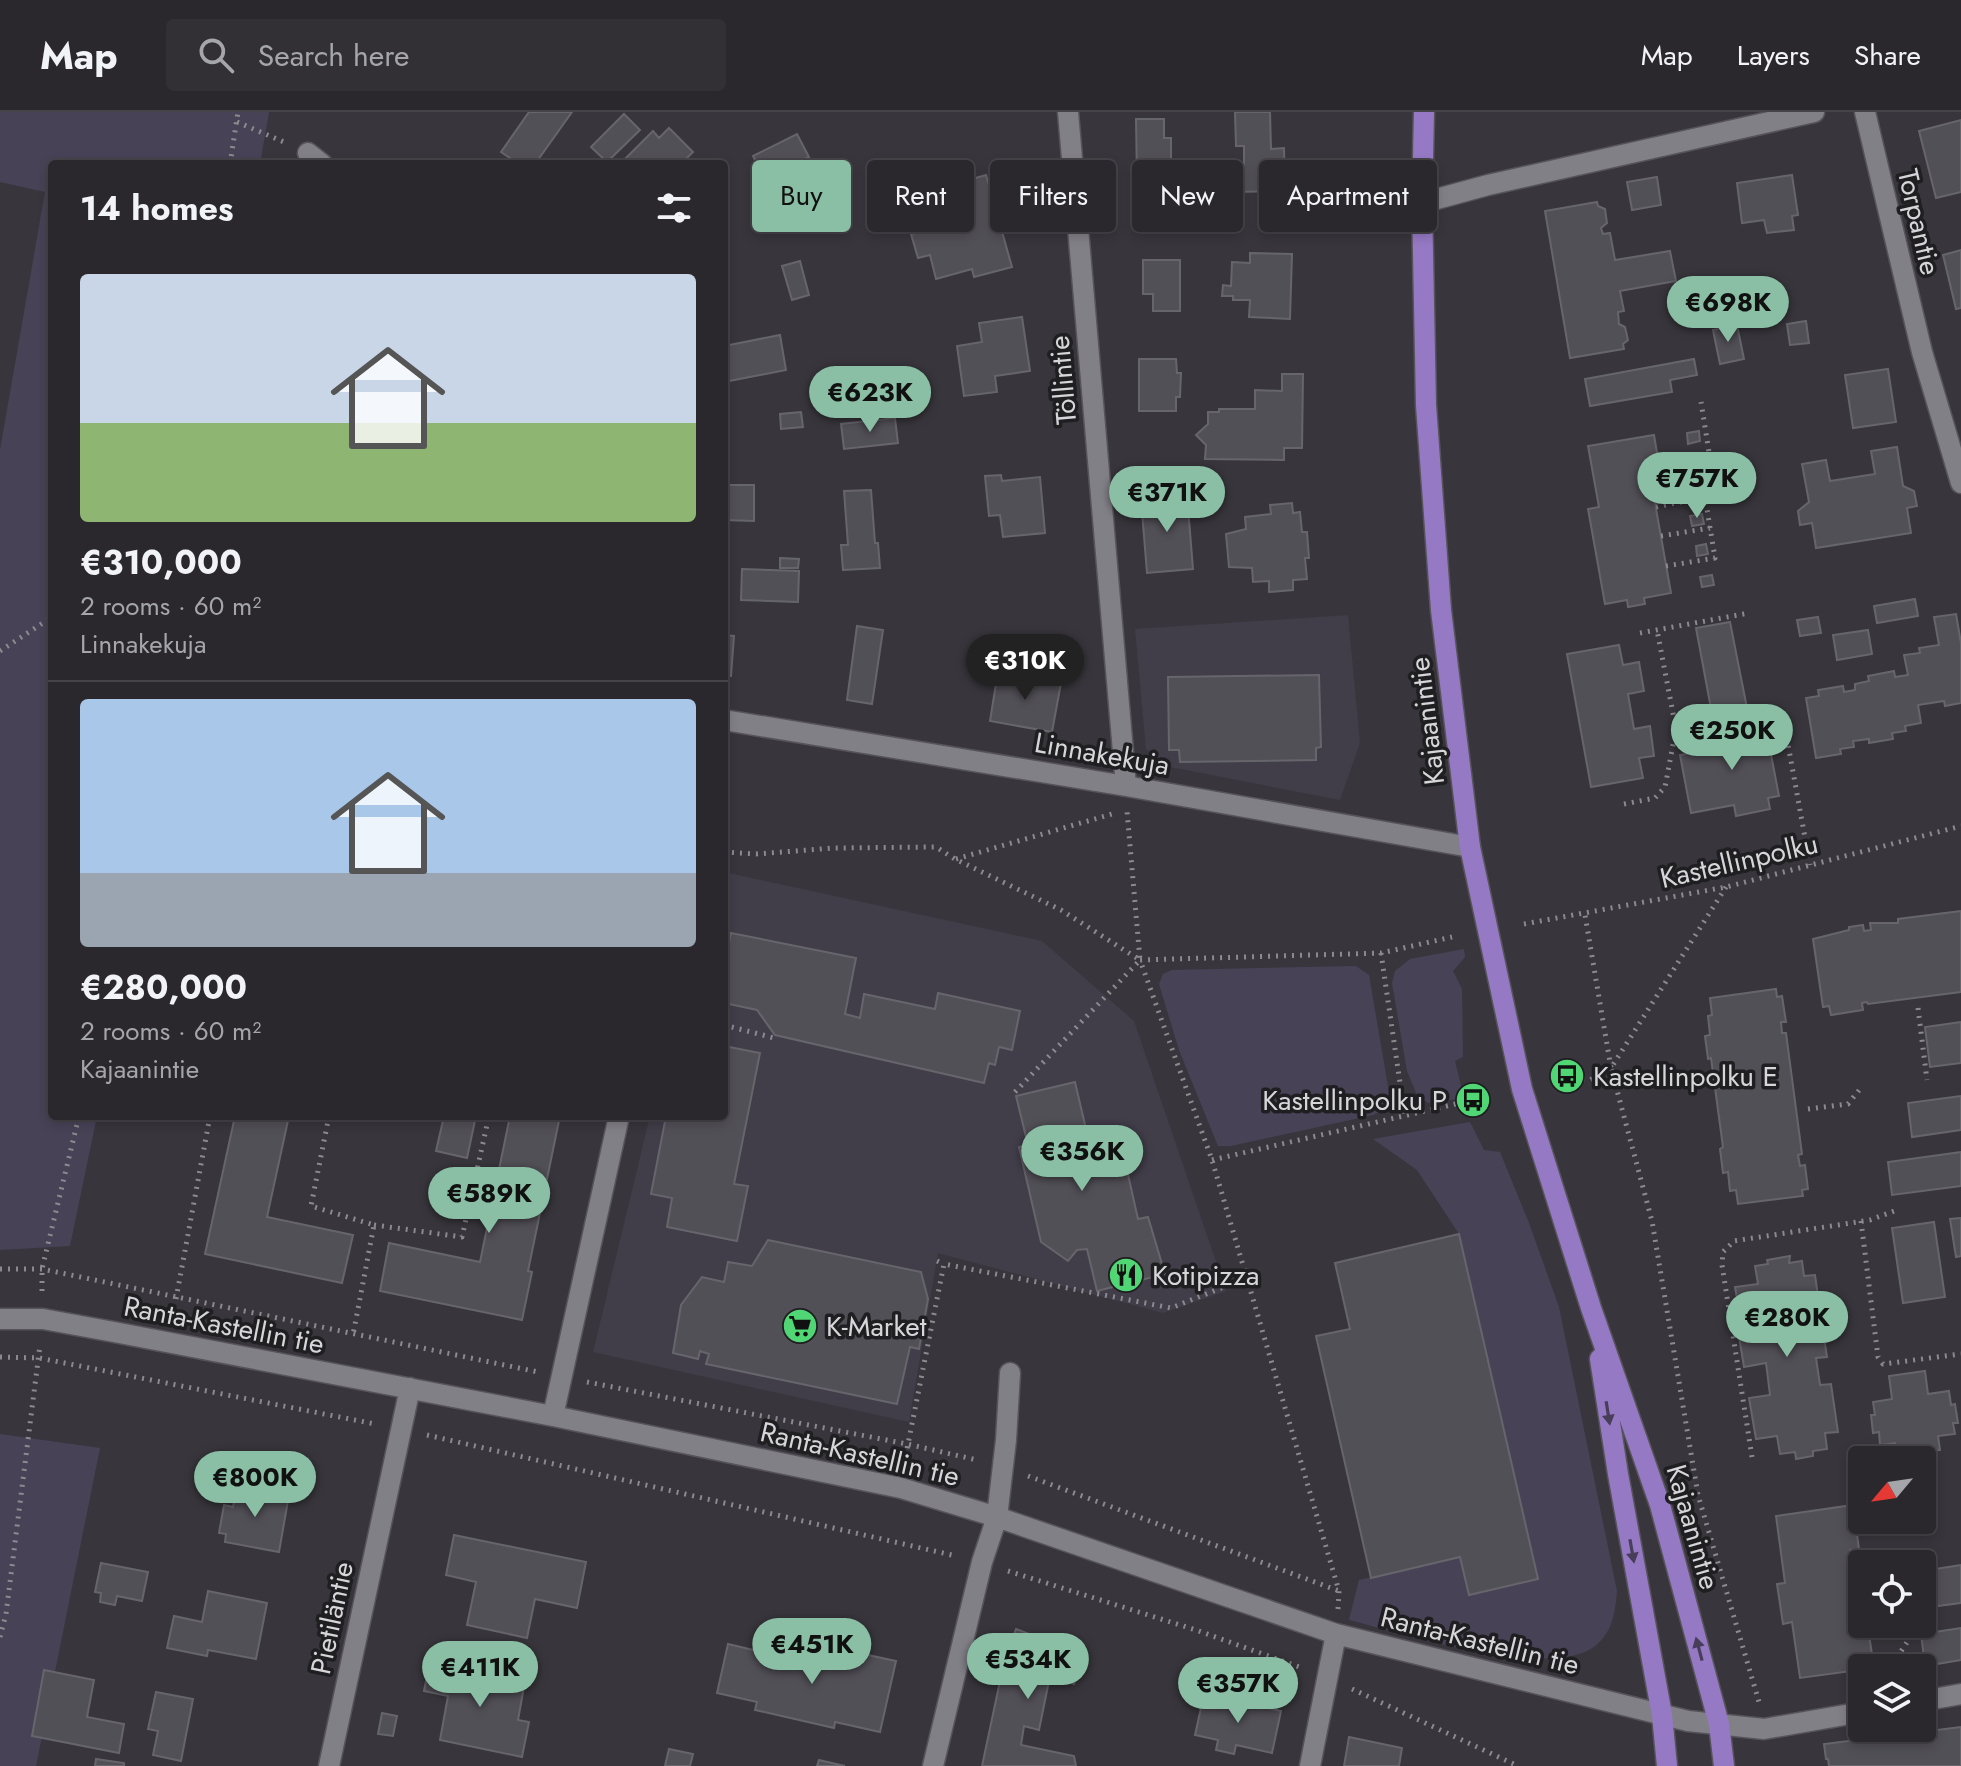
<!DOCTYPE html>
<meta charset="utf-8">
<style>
:root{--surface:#2a282d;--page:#323035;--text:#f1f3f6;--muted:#a5a6aa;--line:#464449;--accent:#8abfa5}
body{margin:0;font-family:Jost,sans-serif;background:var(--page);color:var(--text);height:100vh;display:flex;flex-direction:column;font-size:30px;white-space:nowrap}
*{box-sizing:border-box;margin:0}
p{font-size:26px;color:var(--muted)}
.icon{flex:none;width:44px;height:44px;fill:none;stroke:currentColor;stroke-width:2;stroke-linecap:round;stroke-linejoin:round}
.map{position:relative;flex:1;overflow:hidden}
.drawer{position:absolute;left:48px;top:48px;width:680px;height:960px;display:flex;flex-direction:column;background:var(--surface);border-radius:8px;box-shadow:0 4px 12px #0003,0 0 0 2px var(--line)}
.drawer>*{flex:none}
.top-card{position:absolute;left:752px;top:48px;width:760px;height:72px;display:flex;gap:16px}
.needle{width:52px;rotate:241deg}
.tools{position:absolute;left:1848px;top:1334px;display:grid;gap:16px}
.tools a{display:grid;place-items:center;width:88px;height:88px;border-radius:8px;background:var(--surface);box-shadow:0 4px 12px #0003,0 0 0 2px var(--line);font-size:40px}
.price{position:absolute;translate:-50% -68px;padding:0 18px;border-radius:28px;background:var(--accent);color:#111;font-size:26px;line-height:52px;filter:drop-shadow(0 2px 4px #0008)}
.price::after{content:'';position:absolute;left:50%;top:48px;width:24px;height:18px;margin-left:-12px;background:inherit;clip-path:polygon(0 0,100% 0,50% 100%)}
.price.current{background:#222;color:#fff}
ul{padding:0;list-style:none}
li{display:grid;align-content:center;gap:16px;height:424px;padding:0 32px}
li+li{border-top:2px solid var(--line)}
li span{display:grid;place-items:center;height:248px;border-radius:8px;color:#555}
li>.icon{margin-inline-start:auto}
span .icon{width:144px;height:144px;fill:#fffc;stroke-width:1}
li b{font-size:34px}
h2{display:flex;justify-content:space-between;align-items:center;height:96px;padding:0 32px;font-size:34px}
.tag{padding:0 28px;border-radius:8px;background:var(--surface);box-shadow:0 4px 12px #0003,0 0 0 2px var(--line);font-size:28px;line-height:72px}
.tag.current{background:var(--accent);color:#111}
header{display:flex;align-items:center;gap:48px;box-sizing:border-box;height:112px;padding:0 40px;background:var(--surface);border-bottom:2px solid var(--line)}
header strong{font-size:38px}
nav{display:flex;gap:44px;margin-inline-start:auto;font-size:28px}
.search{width:560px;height:72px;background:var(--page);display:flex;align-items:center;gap:20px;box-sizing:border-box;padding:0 28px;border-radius:8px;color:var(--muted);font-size:30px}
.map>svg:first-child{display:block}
.built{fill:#413d49}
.green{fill:#484257}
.building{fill:#525057;stroke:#67656c;stroke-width:2}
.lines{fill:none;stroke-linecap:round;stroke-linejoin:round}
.minor-casing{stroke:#56545a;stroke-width:23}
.major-casing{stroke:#56545a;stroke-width:23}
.path{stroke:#8b8a8f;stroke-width:5;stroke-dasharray:2 6;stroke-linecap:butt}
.minor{stroke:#828087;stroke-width:20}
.major{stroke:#9579c4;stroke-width:20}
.oneway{fill:#483e5a}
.labels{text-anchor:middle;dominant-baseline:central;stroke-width:7;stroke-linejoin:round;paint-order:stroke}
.street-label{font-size:28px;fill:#d6d5d9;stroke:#1f1e21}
.poi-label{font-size:28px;fill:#d6d5d9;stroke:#1f1e21;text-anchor:start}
</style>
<header>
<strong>Map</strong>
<div class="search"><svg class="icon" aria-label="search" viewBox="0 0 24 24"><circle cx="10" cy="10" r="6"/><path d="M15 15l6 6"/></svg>Search here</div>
<nav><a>Map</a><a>Layers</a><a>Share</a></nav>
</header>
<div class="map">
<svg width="1961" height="1654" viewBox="0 0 1961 1654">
<rect width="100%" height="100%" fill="#38363c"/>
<path class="built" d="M1348 503 1360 631 1340 688 1170 655 1146 637 1135 517Z
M724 760 1042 829 1134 909 1226 1179 1163 1201 938 1141 909 1310 593 1240 650 1004H724Z"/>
<path class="green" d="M0 0H269L260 52H52V1004H97L70 1134 0 1138V338L45 80 0 70Z
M1464 837 1465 845 1453 859 1462 877 1463 945 1455 949 1464 986 1428 991 1417 983 1407 959 1392 871 1395 859 1410 847Z
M1356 854 1369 863 1390 986 1388 997 1373 1003 1231 1034H1218L1179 938 1159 872 1163 862 1172 858Z
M1470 1010 1484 1038 1500 1040 1529 1111 1559 1195 1617 1479C1615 1500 1613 1520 1595 1534 1550 1569 1402 1521 1349 1508L1359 1468 1460 1445 1469 1483 1538 1467 1459 1122 1417 1058 1373 1027Z
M0 1322 100 1336 36 1654H0Z"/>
<path class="building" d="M529 0H572L535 52H519L501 40Z
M1235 0H1270L1271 37 1284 36 1285 79 1234 80V56H1244V34H1236Z
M624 2 640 18 607 50 591 35Z
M1136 7H1164V26H1171V47H1164V68H1137Z
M1961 8V80L1936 86 1919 19Z
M669 16 693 40 685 48 689 52H627L623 49 653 19 659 26Z
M797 22 809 45 790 54 800 73 774 86 753 44Z
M986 63 1012 155 974 165 972 157 936 167 930 143 918 146 911 122 921 120 913 92 946 83 944 75Z
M1792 63 1798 103 1792 104 1794 118 1767 121 1764 108 1742 111 1737 71Z
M1657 65 1661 93 1632 98 1627 70Z
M1597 90 1598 94 1605 97 1607 111 1601 116 1603 122 1610 121 1615 148 1670 139 1676 169 1620 179 1624 199 1618 200 1619 212 1625 215 1628 228 1623 232 1624 237 1570 246 1545 99Z
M1961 138V196L1956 197 1943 143Z
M1250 141 1292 142 1290 207 1249 205 1250 188H1233V184H1222L1223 173 1231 174 1232 150 1250 151Z
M1143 148H1180V199H1153V182H1143Z
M800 149 809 183 792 188 782 154Z
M1022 205 1030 259 995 264 997 280 964 284 957 234 982 230 979 211Z
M1806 209 1809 231 1790 233 1787 212Z
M1737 213 1744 247 1720 252 1713 218Z
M780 223 786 258 724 270V234Z
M1139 247H1176L1177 261H1181L1180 285H1176V299H1139Z
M1694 247 1697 263 1670 268 1672 280 1590 294 1585 267Z
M1888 257 1896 310 1853 316 1845 263Z
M1282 262H1303L1302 336H1284V348L1205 347 1206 333 1196 323 1208 312V300H1219V297H1255V278L1282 279Z
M801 300 803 315 781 317 780 302Z
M895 306 898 331 844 337 841 312Z
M1699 319 1700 329 1688 332 1687 321Z
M1654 323 1665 389 1655 391 1671 481 1644 486 1645 492 1628 495 1627 488 1605 492 1588 397 1599 395 1588 334Z
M1897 335 1903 374 1914 379 1917 394 1907 396 1911 421 1816 436 1812 411 1800 413 1798 399 1809 390 1802 352 1826 348 1830 369 1875 362 1871 339Z
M1001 363 1002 369 1040 365 1045 421 1003 425 1000 403 989 404 985 364Z
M1707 370 1709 380 1698 382 1696 371Z
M724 373H754V409L724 408Z
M871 378 875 431H878L880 456 843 458 841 433H848L844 379Z
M1187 383 1193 457 1147 461 1141 387Z
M1292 391 1293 401 1300 400 1302 420H1307L1309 446H1305L1307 467 1293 468V478L1269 480V469L1253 470 1252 456 1229 455 1226 422 1246 417 1245 405 1271 402 1270 393Z
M1702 402 1704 412 1692 414 1690 404Z
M1706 432 1708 442 1697 444 1696 434Z
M780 446 799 447 798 456H780Z
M742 457 799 459 798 490 741 488Z
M1712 463 1714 473 1702 475 1700 465Z
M1915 487 1918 504 1877 511 1874 494Z
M1956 502 1961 531V591L1945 594 1944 589 1918 593 1921 611 1905 614 1906 619 1892 621 1893 627 1869 631V627L1853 629 1854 635 1840 637 1841 642 1816 646 1806 586 1819 584 1818 578 1843 574 1844 580 1855 578V572L1869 569 1868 564 1894 559 1895 565 1908 563 1904 543 1920 541 1919 536 1939 533 1934 505Z
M1818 505 1821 521 1800 524 1797 508Z
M1730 510 1747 596 1712 602 1696 516Z
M857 514 883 518 872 592 847 588Z
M1868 518 1872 542 1837 548 1833 523Z
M724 523 734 524 731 564H724Z
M1619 533 1623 553 1639 550 1644 579 1628 582 1634 617 1650 614 1654 644 1639 646 1643 666 1591 675 1567 542Z
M998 559 1061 571 1052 620 990 609Z
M1319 563 1321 635 1316 636V648L1180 650 1179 638H1169L1168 565Z
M1754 607 1757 629 1768 627 1779 684 1768 686 1770 697 1736 704 1734 693 1691 701 1680 643 1723 635 1719 613Z
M1961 799V880L1868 892 1867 890 1862 891 1863 898 1831 903 1829 894 1823 895 1813 827 1849 818V815L1863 813 1864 819 1871 818 1870 811H1898V807Z
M731 821 856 846 845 902 860 906 864 882 935 897 938 881 1020 899 1012 938 999 935 995 953 989 951 984 971 775 923 757 898 724 891V856Z
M1776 877 1777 885 1782 884 1786 910H1781L1782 921H1786L1802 1042 1798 1043 1800 1054 1805 1053 1808 1077 1802 1078 1803 1084 1738 1092 1736 1078 1730 1079 1728 1060 1723 1061 1720 1037 1723 1035 1711 946 1708 947 1705 924 1710 923 1708 904 1712 903 1710 886Z
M1961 910V951L1930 955 1925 915Z
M724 934 760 941 734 1072 748 1074 737 1129 667 1115 672 1086 651 1082 666 1004H724Z
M1075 970 1097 1064 1127 1058 1138 1107 1148 1105 1165 1162 1097 1179 1087 1137 1077 1138 1068 1149 1041 1130 1019 1035 1028 1033 1016 984Z
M1961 984V1018L1912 1025 1908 991Z
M235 1004H289L267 1105 353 1123 342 1171 205 1142Z
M444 1004H476L467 1046 436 1039Z
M510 1004H560L528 1159 532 1160 522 1208 380 1179 389 1131 480 1150Z
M1961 1040V1074L1892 1083 1888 1050Z
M1961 1106V1144L1956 1145 1950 1107Z
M1934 1110 1945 1185 1903 1191 1892 1116Z
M1459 1122 1538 1467 1469 1483 1460 1445 1371 1466 1316 1224 1350 1217 1335 1151Z
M768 1128 921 1160 928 1187 919 1237 910 1235 897 1292 706 1252 709 1242 700 1239 698 1247 673 1241 681 1193 702 1165 724 1170 728 1150 752 1154Z
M1790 1144 1789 1151 1802 1149 1804 1164 1815 1163 1818 1184 1806 1186 1808 1201 1820 1199 1827 1245 1816 1246 1820 1273 1831 1272 1838 1320 1825 1321 1827 1337 1813 1339V1344L1796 1347 1795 1340 1780 1342 1777 1324 1756 1327 1749 1286 1770 1283 1766 1251 1744 1255 1737 1213 1761 1209 1759 1195 1739 1198 1735 1175 1758 1172 1755 1154 1768 1152 1767 1148Z
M1925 1259 1928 1282 1949 1279 1951 1293 1955 1292 1958 1311H1953L1955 1322 1938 1324 1940 1338 1897 1344 1895 1331 1880 1333 1879 1320 1873 1321 1871 1303H1875L1873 1290 1892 1287 1889 1264Z
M237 1374 289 1383 279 1440 225 1430 226 1422 219 1421 224 1393 233 1395Z
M1853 1393 1859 1437 1850 1438 1861 1517 1868 1516 1874 1556 1800 1566 1792 1510 1783 1512 1777 1472 1785 1471 1776 1404Z
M454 1423 586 1450 577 1496 535 1487 527 1526 467 1513 476 1470 446 1463Z
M101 1451 148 1460 142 1489 117 1484 115 1493 100 1490 101 1481 95 1480Z
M1961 1453V1491L1922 1496V1459Z
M208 1479 267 1491 256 1547 208 1538 207 1544 167 1536 174 1504 202 1510Z
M1961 1516V1548L1925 1554 1921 1522Z
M1016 1517 1085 1543 1074 1572 1050 1564 1039 1618 1024 1614 1021 1633 1074 1644 1076 1654H982L1003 1555Z
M728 1532 821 1554 826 1534 896 1549 880 1620 835 1610 834 1616 755 1598 757 1590 717 1581Z
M430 1549 525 1569 518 1608 529 1610 522 1645 440 1628 448 1584 424 1579Z
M44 1558 94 1568 87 1605 124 1612 119 1641 32 1624Z
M156 1580 193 1587 181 1649 153 1643 158 1619 148 1617Z
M1204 1582 1281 1599 1272 1641 1236 1633 1234 1642 1216 1638 1218 1628 1195 1623Z
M382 1601 397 1604 393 1624 378 1622Z
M1961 1615V1654H1829L1828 1647H1826L1824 1632Z
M1349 1625 1402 1636 1399 1654H1344Z
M669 1637 693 1642 690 1654H665Z
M96 1647 124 1651V1654H95Z
M819 1648 845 1654H817Z"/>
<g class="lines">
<g class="minor-casing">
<path id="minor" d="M1068 0 1126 674
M1865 0 1922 240 1961 371
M308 41 322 52
M1422 91 1488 73 1814 0
M724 608 1126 674 1470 735
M0 1207H43L114 1220 553 1304 901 1376 997 1405 1336 1522 1688 1609 1764 1617 1862 1600
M553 1304 619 1004
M1922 1589 1961 1582
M329 1654 410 1276
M933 1654 982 1450 997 1405 1006 1328 1010 1261
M1310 1654 1336 1522"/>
</g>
<g class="major-casing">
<path id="major" d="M1424 0 1422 91 1426 293 1441 498 1470 735 1522 977 1591 1196 1660 1393 1719 1612 1724 1654
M1600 1247 1618 1362 1662 1603 1667 1654"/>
</g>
<path class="path" d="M237 10 284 30
M230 52 238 0
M1659 354 1710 346
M1656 395 1705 385
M1661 424 1710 416
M1666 454 1715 446 1705 385 1716 384 1701 290
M1640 521 1749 501
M0 539 52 505
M1676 617 1768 599 1785 616 1810 753
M1624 692 1655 686 1665 675 1676 617 1657 518
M724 740 756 742 834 736 936 735 955 747 1061 798 1140 848
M956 747 1112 702
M1726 775 1611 956 1652 1109 1698 1383 1759 1590
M1524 812 1726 775 1961 714
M1381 841 1405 1005
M1918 896 1927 968
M724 913 778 927
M1567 964 1590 968 1611 956 1585 803
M1015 980 1140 848 1127 699
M1808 997 1848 992 1860 977
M329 1004 311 1094 374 1113 353 1223
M1212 1048 1473 988
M1861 1109 1878 1245 1883 1252 1961 1242
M374 1113 462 1125 489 1004
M937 1149 944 1152
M0 1157H42L538 1260
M42 1179V1157L79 1004
M176 1187 210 1004
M0 1245 39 1246 375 1312
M587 1270 907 1332 977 1348
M427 1323 956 1444
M1752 1345 1722 1153 1723 1140 1734 1129 1870 1108 1897 1098
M904 1352 944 1152 1171 1196 1246 1166
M1028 1364 1339 1479
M1008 1459 1196 1518 1302 1556
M1338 1497 1339 1479 1212 1048 1140 848 1381 841 1452 825
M0 1525 6 1502 40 1233
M1885 1554 1892 1553 1919 1512
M1352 1577 1518 1654"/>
<use href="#minor" class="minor"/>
<use href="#major" class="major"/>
</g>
<defs><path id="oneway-solid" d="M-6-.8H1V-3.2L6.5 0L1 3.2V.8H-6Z" transform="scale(2)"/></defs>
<g class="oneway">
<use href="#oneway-solid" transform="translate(1608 1301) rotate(81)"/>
<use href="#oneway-solid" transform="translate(1632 1439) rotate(80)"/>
<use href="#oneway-solid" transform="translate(1699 1537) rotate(-105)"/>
</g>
<defs>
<g id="bus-disc" transform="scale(1.8)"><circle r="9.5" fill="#50d674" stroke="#1f1e21"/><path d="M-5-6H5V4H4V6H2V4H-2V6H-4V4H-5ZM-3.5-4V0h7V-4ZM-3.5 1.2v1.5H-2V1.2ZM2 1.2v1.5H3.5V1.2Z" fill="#111"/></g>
<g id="restaurant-disc" transform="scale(1.8)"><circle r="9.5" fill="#50d674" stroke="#1f1e21"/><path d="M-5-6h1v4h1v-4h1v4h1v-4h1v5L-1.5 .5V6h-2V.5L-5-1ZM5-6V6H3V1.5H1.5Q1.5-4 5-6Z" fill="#111"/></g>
<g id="supermarket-disc" transform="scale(1.8)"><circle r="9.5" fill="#50d674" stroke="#1f1e21"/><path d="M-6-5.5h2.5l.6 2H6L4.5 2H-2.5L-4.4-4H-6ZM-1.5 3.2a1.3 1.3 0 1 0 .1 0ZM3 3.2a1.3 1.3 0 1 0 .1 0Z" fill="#111"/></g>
</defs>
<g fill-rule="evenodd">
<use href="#bus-disc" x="1567" y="964"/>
<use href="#bus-disc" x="1473" y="988"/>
<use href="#restaurant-disc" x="1126" y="1163"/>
<use href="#supermarket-disc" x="800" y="1214"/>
</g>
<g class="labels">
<g class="street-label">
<text transform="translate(1919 110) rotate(77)">Torpantie</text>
<text transform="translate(1063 268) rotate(-95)">Töllintie</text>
<text transform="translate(1427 609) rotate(-97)">Kajaanintie</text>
<text transform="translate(1102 642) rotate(10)">Linnakekuja</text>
<text transform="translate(1739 749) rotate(-13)">Kastellinpolku</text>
<text transform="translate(224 1213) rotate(11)">Ranta-Kastellin tie</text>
<text transform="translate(860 1342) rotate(13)">Ranta-Kastellin tie</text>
<text transform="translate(1693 1415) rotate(74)">Kajaanintie</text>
<text transform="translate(332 1506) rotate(-78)">Pietiläntie</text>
<text transform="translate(1480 1529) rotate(14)">Ranta-Kastellin tie</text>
</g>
<g class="poi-label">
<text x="1593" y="964">Kastellinpolku E</text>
<text x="1447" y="988" text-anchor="end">Kastellinpolku P</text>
<text x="1152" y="1163">Kotipizza</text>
<text x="826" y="1214">K-Market</text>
</g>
</g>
</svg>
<div class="tools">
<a><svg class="needle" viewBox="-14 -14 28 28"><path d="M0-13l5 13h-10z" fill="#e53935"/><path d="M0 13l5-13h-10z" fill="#a5a6aa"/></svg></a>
<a><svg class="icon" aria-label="locate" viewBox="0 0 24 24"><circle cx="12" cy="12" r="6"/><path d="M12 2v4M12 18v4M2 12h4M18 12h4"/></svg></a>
<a><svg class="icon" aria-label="layers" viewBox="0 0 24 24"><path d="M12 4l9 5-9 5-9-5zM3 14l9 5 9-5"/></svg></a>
</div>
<b class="price" style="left:1728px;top:232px">€698K</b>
<b class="price" style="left:870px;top:322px">€623K</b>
<b class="price" style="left:1697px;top:408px">€757K</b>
<b class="price" style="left:1167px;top:422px">€371K</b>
<b class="price current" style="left:1025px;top:590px">€310K</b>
<b class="price" style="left:1732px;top:660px">€250K</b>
<b class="price" style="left:1082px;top:1081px">€356K</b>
<b class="price" style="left:489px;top:1123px">€589K</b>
<b class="price" style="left:1787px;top:1247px">€280K</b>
<b class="price" style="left:255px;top:1407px">€800K</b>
<b class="price" style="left:812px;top:1574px">€451K</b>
<b class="price" style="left:1028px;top:1589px">€534K</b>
<b class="price" style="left:480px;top:1597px">€411K</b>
<b class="price" style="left:1238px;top:1613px">€357K</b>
<div class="top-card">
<a class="tag current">Buy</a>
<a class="tag">Rent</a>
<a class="tag">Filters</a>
<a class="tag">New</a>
<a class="tag">Apartment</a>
</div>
<section class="drawer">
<h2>14 homes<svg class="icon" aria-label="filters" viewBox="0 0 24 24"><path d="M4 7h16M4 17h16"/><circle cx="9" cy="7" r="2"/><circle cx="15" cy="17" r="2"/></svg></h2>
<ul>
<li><span style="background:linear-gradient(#c9d6e8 60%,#8fb573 0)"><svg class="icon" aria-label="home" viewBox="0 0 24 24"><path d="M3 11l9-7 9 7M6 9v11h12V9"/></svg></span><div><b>€310,000</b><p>2 rooms · 60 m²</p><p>Linnakekuja</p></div></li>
<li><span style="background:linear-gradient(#a9c7e8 70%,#9aa5b1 0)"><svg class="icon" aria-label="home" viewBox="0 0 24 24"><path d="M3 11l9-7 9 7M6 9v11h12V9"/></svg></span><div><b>€280,000</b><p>2 rooms · 60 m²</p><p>Kajaanintie</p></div></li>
</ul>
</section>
</div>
